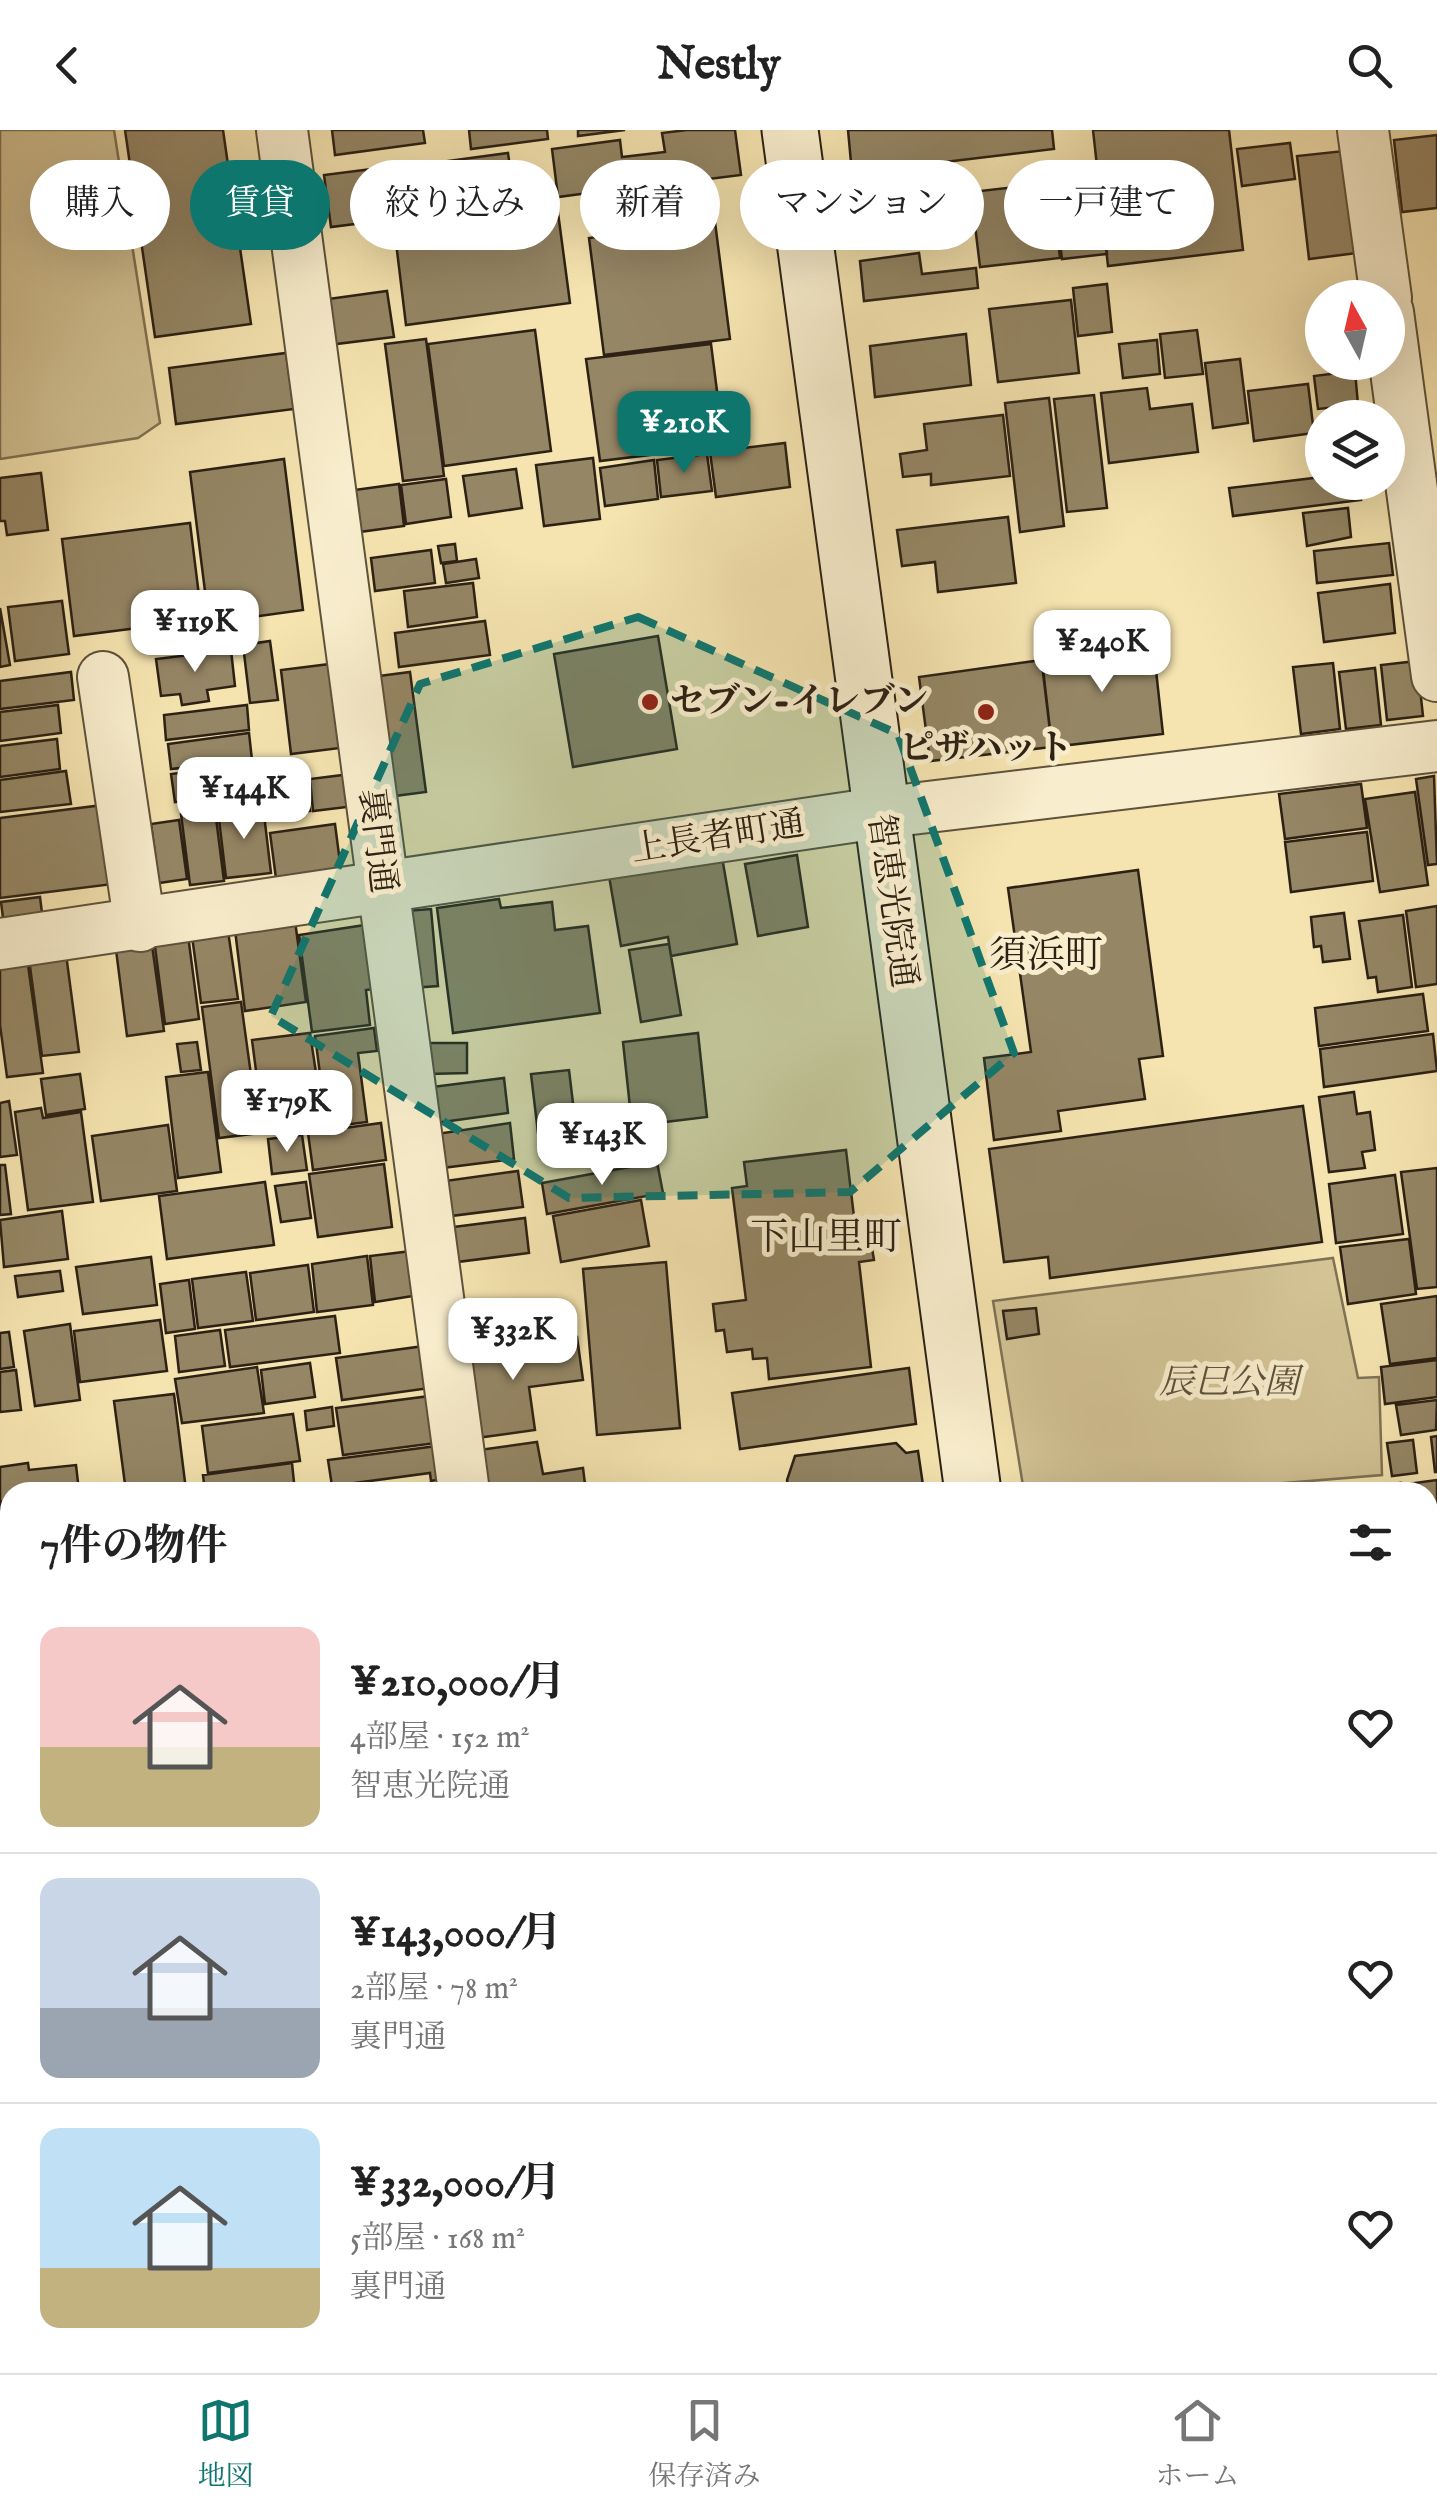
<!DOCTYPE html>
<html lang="ja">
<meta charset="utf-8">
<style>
:root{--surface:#fff;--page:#f6f6f6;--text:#222;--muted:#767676;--line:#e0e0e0;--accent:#0f766e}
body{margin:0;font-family:"IM FELL English","Noto Serif JP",serif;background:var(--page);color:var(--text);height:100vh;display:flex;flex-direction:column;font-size:38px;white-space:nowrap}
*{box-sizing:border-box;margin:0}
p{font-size:32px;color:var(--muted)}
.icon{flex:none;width:55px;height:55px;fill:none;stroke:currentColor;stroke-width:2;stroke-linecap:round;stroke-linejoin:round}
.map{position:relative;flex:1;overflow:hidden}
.drawer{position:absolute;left:0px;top:1352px;width:1438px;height:892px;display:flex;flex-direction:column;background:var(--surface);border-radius:30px 30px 0 0;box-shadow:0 10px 40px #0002}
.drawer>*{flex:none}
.hud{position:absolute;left:30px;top:30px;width:1378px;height:90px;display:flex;gap:20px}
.needle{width:65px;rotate:352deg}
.fabs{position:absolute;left:1305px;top:150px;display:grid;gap:20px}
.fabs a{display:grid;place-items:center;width:100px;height:100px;border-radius:50%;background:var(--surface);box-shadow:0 10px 40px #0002;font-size:50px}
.price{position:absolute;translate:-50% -85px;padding:0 22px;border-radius:20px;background:#fff;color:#222;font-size:32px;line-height:65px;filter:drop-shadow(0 2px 5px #0008)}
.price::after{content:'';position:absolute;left:50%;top:60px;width:30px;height:22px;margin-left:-15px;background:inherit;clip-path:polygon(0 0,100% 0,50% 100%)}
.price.active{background:var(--accent);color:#fff}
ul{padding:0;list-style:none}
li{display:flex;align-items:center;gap:30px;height:250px;padding:0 40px}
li+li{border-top:2px solid var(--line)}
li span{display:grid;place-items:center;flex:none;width:280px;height:200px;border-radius:20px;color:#555}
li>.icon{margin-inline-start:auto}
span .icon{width:120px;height:120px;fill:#fffc;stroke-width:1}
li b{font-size:42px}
h2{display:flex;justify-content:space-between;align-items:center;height:120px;padding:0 40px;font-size:42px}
.chip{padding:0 35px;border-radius:45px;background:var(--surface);box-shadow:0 10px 40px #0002;font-size:35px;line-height:90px}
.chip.active{background:var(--accent);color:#fff}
header{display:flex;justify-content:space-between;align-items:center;height:130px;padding:0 40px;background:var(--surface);font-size:45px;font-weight:800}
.menu{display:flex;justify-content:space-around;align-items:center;height:140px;border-top:2px solid var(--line);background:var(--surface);font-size:28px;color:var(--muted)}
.menu a{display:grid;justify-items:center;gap:5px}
.menu .active{color:var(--accent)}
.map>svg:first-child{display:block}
.green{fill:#d3c395;stroke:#807254;stroke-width:2.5}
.building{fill:#958665;stroke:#2c2114;stroke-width:2.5}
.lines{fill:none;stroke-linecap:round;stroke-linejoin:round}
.lane-casing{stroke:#5e523b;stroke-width:29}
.street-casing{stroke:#5e523b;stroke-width:54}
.secondary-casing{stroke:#2c2114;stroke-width:59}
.lane{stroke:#f8edcc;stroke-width:25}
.street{stroke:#f8edcc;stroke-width:50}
.secondary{stroke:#f8edcc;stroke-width:55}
.marked{fill:#0f766e;fill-opacity:0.2;stroke:#0f766e;stroke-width:8;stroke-dasharray:20 12;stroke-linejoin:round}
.poi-dot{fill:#8f2418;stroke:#f8edcc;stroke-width:4}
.labels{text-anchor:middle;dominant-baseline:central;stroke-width:10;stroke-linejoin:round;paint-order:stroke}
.poi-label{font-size:35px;font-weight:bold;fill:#2c2114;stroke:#f8edcc;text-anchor:start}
.street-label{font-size:35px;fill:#2c2114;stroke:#f8edcc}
.park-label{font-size:35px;font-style:italic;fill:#5e523b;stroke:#f8edcc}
.neighbourhood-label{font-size:38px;fill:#2c2114;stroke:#f8edcc}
</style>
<header><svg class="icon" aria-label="back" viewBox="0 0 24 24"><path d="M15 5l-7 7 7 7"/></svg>Nestly<svg class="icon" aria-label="search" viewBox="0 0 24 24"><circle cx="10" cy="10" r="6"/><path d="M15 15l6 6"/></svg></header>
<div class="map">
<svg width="1437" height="2243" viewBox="0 0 1437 2243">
<rect width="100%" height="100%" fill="#f5e4b0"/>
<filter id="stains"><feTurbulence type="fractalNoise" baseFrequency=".002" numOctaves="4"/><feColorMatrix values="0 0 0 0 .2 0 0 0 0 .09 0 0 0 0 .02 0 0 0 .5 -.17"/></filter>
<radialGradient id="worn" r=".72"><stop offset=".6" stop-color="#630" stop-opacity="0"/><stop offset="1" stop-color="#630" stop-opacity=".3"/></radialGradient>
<path class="green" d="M0 0H114L160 293 138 308 0 329Z
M1333 1128 1358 1248 1379 1247 1382 1345 1273 1354 1274 1362H1024L993 1171Z"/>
<path class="building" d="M125 0H223L251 194 155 207Z
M332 0H423L425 13 335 25Z
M469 0H547L548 9 471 19Z
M578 0H625L578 6Z
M687 0H735L741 45 668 54 665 34 624 40 626 58 558 67 552 19 620 10 622 27 665 22 662 3Z
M848 0H1052L1054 19 852 43Z
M1093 0H1229L1243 120 1108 136Z
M1437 5V78L1402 82 1394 10Z
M1290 13 1295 49 1242 56 1237 19Z
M1353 20 1365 122 1309 129 1297 26Z
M508 23 515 73 439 84 437 63 400 67 403 88 331 97 324 45 396 36 399 54 435 49 433 33Z
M1097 47 1107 124 1062 129 1053 53Z
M1051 53 1060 128 980 137 971 62Z
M557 75 570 173 406 195 394 96Z
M715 92 730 209 604 225 589 108Z
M919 123 922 144 976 138 978 158 864 171 860 131Z
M1107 154 1112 202 1078 206 1073 158Z
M387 161 394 207 328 215 321 170Z
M1071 170 1079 243 998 252 989 179Z
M535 200 551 321 444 336 428 214Z
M1197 200 1203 244 1165 248 1160 204Z
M966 204 971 255 875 267 870 216Z
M426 209 444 346 403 351 385 214Z
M1157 210 1160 244 1123 248 1119 214Z
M711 214 724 316 600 331 586 229Z
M286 223 294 279 176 294 169 238Z
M1240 229 1248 293 1213 298 1205 233Z
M1355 241 1358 275 1318 279 1314 246Z
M1308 254 1314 303 1254 311 1248 261Z
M1147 258 1150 279 1192 274 1198 322 1109 333 1101 263Z
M1094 265 1107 378 1067 382 1054 269Z
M1049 268 1064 396 1020 402 1005 273Z
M1003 285 1010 346 931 355V344L903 347 900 324 927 320 924 294Z
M785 313 790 357 716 367 710 322Z
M707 324 712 361 661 367 657 330Z
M593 328 600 389 544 396 536 335Z
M284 329 303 480 209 493 190 342Z
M654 330 658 369 605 376 600 338Z
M516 339 522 378 469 386 463 346Z
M41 343 48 400 7 405 5 391H0V348Z
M1322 347V352H1359L1361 370 1233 386 1229 358Z
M446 349 451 387 406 394 401 355Z
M399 354 404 396 352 403 347 361Z
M1348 378 1351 407 1307 416 1303 383Z
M1008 387 1016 453 938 462 935 432 902 436 897 400Z
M190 393 202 490 74 506 62 409Z
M1389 413 1393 445 1317 453 1314 421Z
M455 414 457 431 441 433 438 416Z
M431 420 435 453 375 461 371 428Z
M476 429 479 448 446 453 443 434Z
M473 453 477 487 408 497 404 461Z
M1390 454 1395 503 1324 512 1318 463Z
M62 471 69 524 15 531 8 477Z
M0 478 10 535 0 537Z
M485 491 490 525 399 537 395 503Z
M658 506 677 619 573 637 554 524Z
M270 511 278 570 250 573 243 515Z
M1153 513 1163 604 1052 617 1041 526Z
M231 520 235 556 207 560 209 571 182 575 180 564 161 566 156 529Z
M1042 530 1052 617 930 631 919 547Z
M1417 531 1423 586 1387 590 1381 535Z
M1333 533 1340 599 1301 604 1293 537Z
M330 534 340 618 291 624 281 540Z
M1375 538 1381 595 1346 599 1339 542Z
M71 542 74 570 0 579V551Z
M410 542 426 662 387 667 371 547Z
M58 575 61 603 0 611V582Z
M247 575 249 600 166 610 164 585Z
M249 603 252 630 171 639 168 614Z
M57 609 60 639 0 647V616Z
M251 634 254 663 175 672 171 644Z
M66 641 71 674 0 682V650Z
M305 645 310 681 269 687 265 649Z
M343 645 347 677 313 681 310 649Z
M1434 646 1437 734 1428 735 1416 649Z
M1361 654 1367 698 1285 709 1279 664Z
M1415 662 1428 755 1380 762 1365 669Z
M103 675 113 754 0 768V688Z
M263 676 271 743 226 748 218 681Z
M215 680 224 751 190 755 181 684Z
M179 690 187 749 159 753 151 694Z
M335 694 342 748 277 756 270 703Z
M1367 702 1373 751 1291 762 1285 712Z
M797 725 808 797 758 806 745 734Z
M722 727 737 814 671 826 668 807 621 816 609 746Z
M1138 740 1163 926 1139 929 1145 969 1058 981 1061 1001 994 1010 984 928 1031 922 1008 758Z
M40 767 43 791 4 796 1 772Z
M499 769 501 778 552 772 555 800 588 796 600 883 453 903 437 778Z
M1437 776V854L1416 857 1406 781Z
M431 779 438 856 399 859 392 782Z
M1344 783 1350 829 1323 832 1321 816 1314 817 1311 787Z
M1403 785 1412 857 1378 862 1376 847 1368 848 1359 791Z
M295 791 306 872 245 881 235 800Z
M365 795 374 859 366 860 370 895 312 902 299 805Z
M228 801 238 869 201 873 192 806Z
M188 805 199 889 165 894 154 809Z
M151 808 164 901 127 906 115 812Z
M669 814 681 885 641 892 629 820Z
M66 824 79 922 42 926 29 829Z
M27 828 43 943 7 947 0 895V832Z
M1423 864 1428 901 1319 916 1315 878Z
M241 872 259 1003 219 1008 202 877Z
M374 898 377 921 358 923 367 992 327 997 315 906Z
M310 903 318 956 259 964 252 910Z
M698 903 707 987 632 996 623 912Z
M1433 904 1437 941 1324 957 1320 919Z
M197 912 201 940 181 942 177 914Z
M429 913H467V943L429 944Z
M569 940 579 1023 541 1028 531 944Z
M208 942 221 1042 178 1048 166 947Z
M80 944 85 979 46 985 41 949Z
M504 948 508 983 428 994 424 958Z
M1354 962 1357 984 1370 982 1375 1020 1362 1022 1365 1038 1329 1042 1319 967Z
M9 971 17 1025 0 1027V973Z
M1303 976 1322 1112 1050 1148 1048 1127 1004 1132 989 1019Z
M41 978 43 988 81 982 93 1072 28 1080 15 982Z
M381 993 386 1030 313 1040 308 1003Z
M510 993 514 1029 434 1039 430 1005Z
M168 995 177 1061 101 1071 92 1006Z
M302 1005 307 1040 272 1044 268 1009Z
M846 1020 858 1120 872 1118 874 1130 859 1132 871 1237 769 1249 767 1228 753 1229 752 1219 727 1222 724 1200 716 1201 713 1174 746 1170 732 1058 747 1056 744 1032Z
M657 1032 663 1063 547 1084 542 1053Z
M384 1034 392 1097 318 1107 309 1044Z
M0 1035H5L11 1084 0 1085Z
M1437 1038V1157L1417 1159 1401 1042Z
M518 1041 523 1077 443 1087 438 1052Z
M1395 1045 1403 1104 1336 1113 1329 1054Z
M265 1052 274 1115 167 1129 159 1066Z
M306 1052 311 1088 281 1092 275 1056Z
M641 1070 649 1116 561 1132 553 1086Z
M62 1081 68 1129 4 1137 0 1090Z
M525 1088 529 1123 449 1133 445 1098Z
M1409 1109 1416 1164 1348 1174 1340 1117Z
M412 1121 419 1165 375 1172 370 1126Z
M367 1126 373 1175 317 1182 312 1134Z
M151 1127 157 1175 83 1184 76 1137Z
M666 1132 680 1298 597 1305 583 1139Z
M308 1135 314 1182 256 1190 250 1143Z
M60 1141 63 1161 18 1167 15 1146Z
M246 1142 253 1191 198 1198 192 1149Z
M189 1150 195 1199 166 1203 160 1154Z
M1437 1166V1228L1390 1234 1381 1174Z
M1036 1178 1039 1204 1007 1209 1003 1181Z
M335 1186 340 1223 230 1237 225 1200Z
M160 1190 167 1241 80 1252 74 1201Z
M70 1194 80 1270 35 1276 24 1201Z
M220 1200 225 1236 179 1242 175 1206Z
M9 1202 14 1237 0 1239V1203Z
M577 1207 583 1250 529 1257 535 1300 469 1309 458 1223Z
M424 1216 430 1258 342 1270 336 1228Z
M1437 1230V1267L1385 1274 1381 1237Z
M310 1233 315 1267 265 1274 261 1240Z
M257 1237 264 1283 182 1293 175 1249Z
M909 1238 916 1294 740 1319 732 1263Z
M16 1240 21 1280 0 1282V1242Z
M174 1264 186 1360 126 1362 114 1271Z
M430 1266 436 1313 343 1325 336 1278Z
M1437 1270 1436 1300 1401 1305 1396 1275Z
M332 1277 334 1296 307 1300 305 1281Z
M293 1284 300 1331 208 1343 202 1296Z
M1437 1306V1342H1435L1431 1307Z
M1413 1310 1417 1343 1392 1346 1387 1313Z
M537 1312 543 1344 583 1338 586 1362H479L472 1321Z
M896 1313 906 1323 918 1321 924 1362H789L787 1350 795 1326Z
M437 1316 441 1349 431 1351 430 1343 332 1356 328 1330Z
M28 1333 29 1340 76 1335 79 1361 10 1362V1370L0 1372V1337Z
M292 1333 295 1362H205L203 1345Z
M1437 1350V1457L1428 1459V1362H1409L1407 1354Z
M1401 1353 1402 1362H1364V1357Z
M1321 1354 1323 1362H1281V1360Z
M10 1373V1405L0 1407V1374Z
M10 1430V1471L0 1472V1431Z
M10 1475V1516L0 1517V1476Z
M1437 1504V1655L1428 1657V1505Z
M10 1529V1657L4 1658 0 1531Z
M10 1702V1841L0 1842V1704Z
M1437 1704V1752L1428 1753V1706Z
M1437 1767V1925L1428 1927V1768Z
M10 1845V1866L6 1867 4 1846Z
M1437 1948V2006L1428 2007V1949Z
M10 2012V2062L0 2063V2013Z
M1437 2040V2112L1428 2113V2041Z
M10 2089V2168L0 2169V2090Z
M0 2221H8L10 2243H0Z
M13 2235H58V2243H13Z
M62 2235H89L90 2243H62Z
M147 2235H176V2243H148Z
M228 2235H277V2243H229Z
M281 2235H326L327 2243H282Z
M333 2235H353L354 2243H333Z
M353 2235H425V2243H354Z
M434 2235H477L478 2243H434Z
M514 2235H595V2243H514Z
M786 2235H944V2243H787Z
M1306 2235H1407L1408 2243H1307Z
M687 2238 688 2243H625V2240Z"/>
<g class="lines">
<g class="lane-casing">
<path id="lane" d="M0 2212H10
M497 2235V2243"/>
</g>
<g class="street-casing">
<path id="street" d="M282 0 464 1362
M1363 0 1386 168
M1388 182 1437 546
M103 547 140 796
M0 814 878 683 1437 616
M1428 1486 1437 1485
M0 1682 10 1681"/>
</g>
<g class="secondary-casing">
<path id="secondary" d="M790 0 973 1362
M1041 2235V2243"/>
</g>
<use href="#lane" class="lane"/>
<use href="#street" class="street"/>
<use href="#secondary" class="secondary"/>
</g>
<path class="marked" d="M638 487 898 604 1014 923 850 1062 569 1068 271 886 420 554Z"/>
<g class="poi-dot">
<circle cx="650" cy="572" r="10"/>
<circle cx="986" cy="582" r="10"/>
</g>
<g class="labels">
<g class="poi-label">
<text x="670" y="572">セブン-イレブン</text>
<text x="986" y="619" text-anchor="middle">ピザハット</text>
</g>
<g class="street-label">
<text transform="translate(718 708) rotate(-9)">上長者町通</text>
<text transform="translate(376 711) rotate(83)">裏門通</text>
<text transform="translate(891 771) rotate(82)">智恵光院通</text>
</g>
<g class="park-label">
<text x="1229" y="1253">辰巳公園</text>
</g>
<g class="neighbourhood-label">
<text x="1046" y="827">須浜町</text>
<text x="826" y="1109">下山里町</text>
</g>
</g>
<rect width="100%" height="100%" filter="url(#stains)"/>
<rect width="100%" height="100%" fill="url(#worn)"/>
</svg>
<div class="fabs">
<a><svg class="needle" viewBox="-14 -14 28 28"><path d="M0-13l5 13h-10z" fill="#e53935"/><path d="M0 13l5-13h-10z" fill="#767676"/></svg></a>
<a><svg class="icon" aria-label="layers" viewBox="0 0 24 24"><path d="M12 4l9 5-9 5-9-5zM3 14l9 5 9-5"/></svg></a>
</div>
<b class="price active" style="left:684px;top:346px">¥210K</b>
<b class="price" style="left:195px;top:545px">¥119K</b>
<b class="price" style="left:1102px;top:565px">¥240K</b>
<b class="price" style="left:244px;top:712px">¥144K</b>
<b class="price" style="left:287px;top:1025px">¥179K</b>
<b class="price" style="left:602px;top:1058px">¥143K</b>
<b class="price" style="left:513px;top:1253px">¥332K</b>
<div class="hud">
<a class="chip">購入</a>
<a class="chip active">賃貸</a>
<a class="chip">絞り込み</a>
<a class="chip">新着</a>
<a class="chip">マンション</a>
<a class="chip">一戸建て</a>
</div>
<section class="drawer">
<h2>7件の物件<svg class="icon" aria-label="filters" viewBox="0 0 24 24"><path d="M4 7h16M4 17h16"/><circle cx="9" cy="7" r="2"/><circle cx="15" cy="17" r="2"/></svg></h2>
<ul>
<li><span style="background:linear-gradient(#f6c9c9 60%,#c2b280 0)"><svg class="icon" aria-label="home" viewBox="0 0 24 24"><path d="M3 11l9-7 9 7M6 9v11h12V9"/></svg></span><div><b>¥210,000/月</b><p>4部屋 · 152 m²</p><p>智恵光院通</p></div><svg class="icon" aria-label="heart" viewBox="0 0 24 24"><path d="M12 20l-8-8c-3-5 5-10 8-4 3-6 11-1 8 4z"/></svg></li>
<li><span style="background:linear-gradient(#c9d6e8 65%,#9aa5b1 0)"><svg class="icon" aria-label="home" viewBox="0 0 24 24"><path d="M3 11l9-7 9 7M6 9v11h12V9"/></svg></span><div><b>¥143,000/月</b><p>2部屋 · 78 m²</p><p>裏門通</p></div><svg class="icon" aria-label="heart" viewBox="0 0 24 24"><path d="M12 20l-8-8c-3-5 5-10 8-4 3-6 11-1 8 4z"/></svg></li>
<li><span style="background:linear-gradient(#bfe0f5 70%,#c2b280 0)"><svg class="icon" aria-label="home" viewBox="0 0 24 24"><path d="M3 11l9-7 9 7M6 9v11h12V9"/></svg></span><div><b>¥332,000/月</b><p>5部屋 · 168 m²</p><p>裏門通</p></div><svg class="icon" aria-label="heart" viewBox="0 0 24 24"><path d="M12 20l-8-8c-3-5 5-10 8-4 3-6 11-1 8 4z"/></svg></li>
</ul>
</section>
</div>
<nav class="menu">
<a class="active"><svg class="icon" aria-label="map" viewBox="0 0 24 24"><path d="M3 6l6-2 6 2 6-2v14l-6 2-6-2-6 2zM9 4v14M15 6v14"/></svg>地図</a>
<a><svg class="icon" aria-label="saved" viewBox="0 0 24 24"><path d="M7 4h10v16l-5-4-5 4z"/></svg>保存済み</a>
<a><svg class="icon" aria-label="home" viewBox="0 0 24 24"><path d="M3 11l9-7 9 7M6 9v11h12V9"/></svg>ホーム</a>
</nav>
